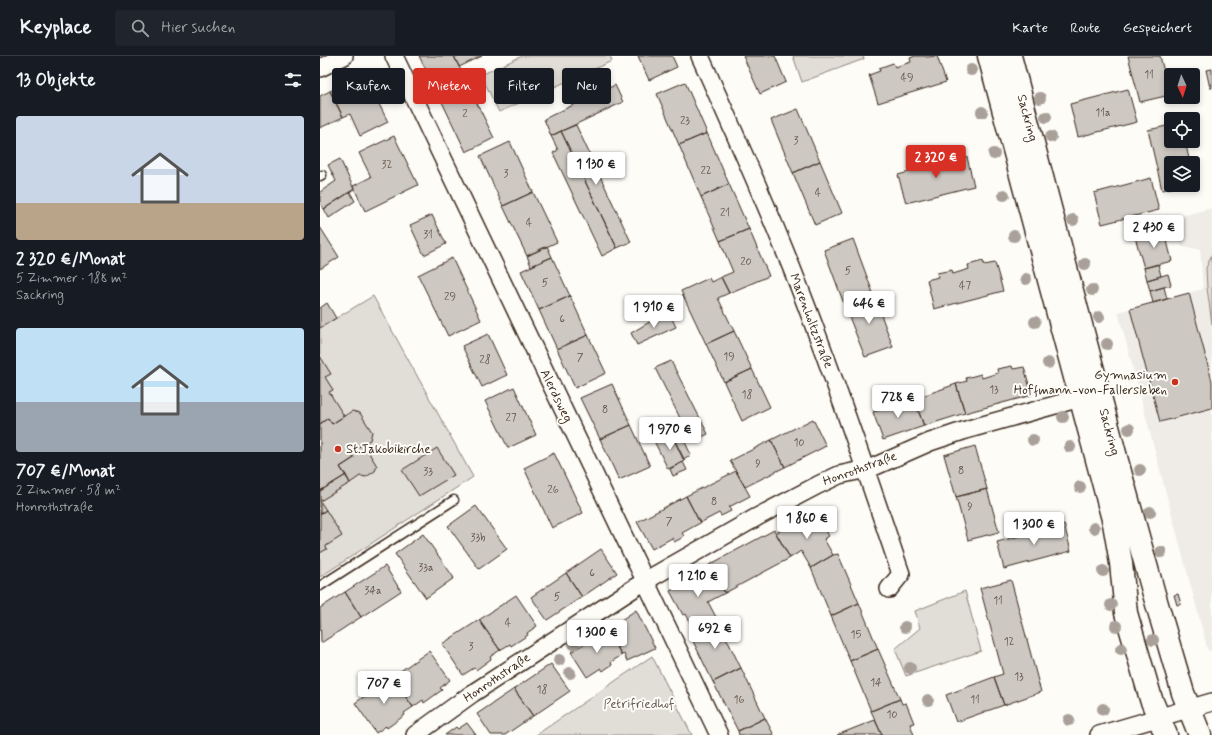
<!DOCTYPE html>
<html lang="de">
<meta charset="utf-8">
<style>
:root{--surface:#171b24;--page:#20242c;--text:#f1f3f6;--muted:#9ea1a6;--line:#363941;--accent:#d93025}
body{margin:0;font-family:Mynerve,sans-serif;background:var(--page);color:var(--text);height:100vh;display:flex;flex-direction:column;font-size:15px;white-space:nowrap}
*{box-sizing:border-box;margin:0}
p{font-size:13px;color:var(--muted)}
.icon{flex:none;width:22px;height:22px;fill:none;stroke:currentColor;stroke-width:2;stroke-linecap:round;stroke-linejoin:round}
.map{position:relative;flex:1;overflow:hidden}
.sheet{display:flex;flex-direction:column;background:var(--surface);width:320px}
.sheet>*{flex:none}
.guide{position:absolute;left:12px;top:12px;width:380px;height:36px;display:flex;gap:8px}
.needle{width:26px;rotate:176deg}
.controls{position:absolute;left:844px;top:12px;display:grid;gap:8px}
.controls a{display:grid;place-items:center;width:36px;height:36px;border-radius:4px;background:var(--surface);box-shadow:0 2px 6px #0003;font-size:20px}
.price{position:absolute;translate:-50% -34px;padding:0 9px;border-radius:4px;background:#fff;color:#222;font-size:13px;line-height:26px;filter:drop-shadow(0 1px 2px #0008)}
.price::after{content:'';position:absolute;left:50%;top:24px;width:12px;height:9px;margin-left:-6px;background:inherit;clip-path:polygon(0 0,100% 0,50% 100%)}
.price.selected{background:var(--accent);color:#fff}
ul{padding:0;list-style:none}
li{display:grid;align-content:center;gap:8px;height:212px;padding:0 16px}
li span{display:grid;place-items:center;height:124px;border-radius:4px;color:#555}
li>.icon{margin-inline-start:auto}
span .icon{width:72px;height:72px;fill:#fffc;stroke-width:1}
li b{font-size:17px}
h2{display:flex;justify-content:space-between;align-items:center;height:48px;padding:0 16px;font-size:17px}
.chip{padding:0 14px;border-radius:4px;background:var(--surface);box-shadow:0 2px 6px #0003;font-size:14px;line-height:36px}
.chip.selected{background:var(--accent);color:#fff}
header{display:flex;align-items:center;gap:24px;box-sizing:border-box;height:56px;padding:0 20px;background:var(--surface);border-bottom:1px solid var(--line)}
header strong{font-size:19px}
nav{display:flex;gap:22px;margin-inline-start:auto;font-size:14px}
.search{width:280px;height:36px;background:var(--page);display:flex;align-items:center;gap:10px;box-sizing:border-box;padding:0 14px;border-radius:4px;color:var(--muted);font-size:15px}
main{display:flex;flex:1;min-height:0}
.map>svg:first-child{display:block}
.built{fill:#efece7}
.green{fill:#e1ded7;stroke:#8e847a}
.building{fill:#cdc8c2;stroke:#3b2a1e}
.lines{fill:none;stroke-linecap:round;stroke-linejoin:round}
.lane-casing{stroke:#3b2a1e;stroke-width:11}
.street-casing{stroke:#3b2a1e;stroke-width:20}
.secondary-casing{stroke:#3b2a1e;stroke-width:25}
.lane{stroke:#fdfcf7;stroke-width:8}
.street{stroke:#fdfcf7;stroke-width:17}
.secondary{stroke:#fdfcf7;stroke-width:22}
.tree{fill:#a9a199}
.poi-dot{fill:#c8321e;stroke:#fdfcf7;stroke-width:1.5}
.labels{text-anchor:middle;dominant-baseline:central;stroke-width:4;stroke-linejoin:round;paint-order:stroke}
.number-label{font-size:11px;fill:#605247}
.street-label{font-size:13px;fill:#3b2a1e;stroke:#fdfcf7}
.poi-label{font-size:13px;fill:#3b2a1e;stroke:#fdfcf7;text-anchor:end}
.park-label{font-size:13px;fill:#64574c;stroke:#fdfcf7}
</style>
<header>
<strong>Keyplace</strong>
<div class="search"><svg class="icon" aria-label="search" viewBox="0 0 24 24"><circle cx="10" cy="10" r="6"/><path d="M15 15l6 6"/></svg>Hier suchen</div>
<nav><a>Karte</a><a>Route</a><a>Gespeichert</a></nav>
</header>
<main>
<section class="sheet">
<h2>13 Objekte<svg class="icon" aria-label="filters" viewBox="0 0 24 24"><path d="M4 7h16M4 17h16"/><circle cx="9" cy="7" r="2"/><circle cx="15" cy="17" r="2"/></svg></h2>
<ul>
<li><span style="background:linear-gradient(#c9d6e8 70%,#b9a48a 0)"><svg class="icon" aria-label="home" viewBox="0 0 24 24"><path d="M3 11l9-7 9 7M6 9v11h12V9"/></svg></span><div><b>2 320 €/Monat</b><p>5 Zimmer · 188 m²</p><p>Sackring</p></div></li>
<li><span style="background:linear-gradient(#bfe0f5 60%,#9aa5b1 0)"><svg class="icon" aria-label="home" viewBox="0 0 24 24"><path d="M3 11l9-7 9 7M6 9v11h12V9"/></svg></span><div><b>707 €/Monat</b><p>2 Zimmer · 58 m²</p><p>Honrothstraße</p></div></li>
</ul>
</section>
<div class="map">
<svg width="892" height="679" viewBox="0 0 892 679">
<rect width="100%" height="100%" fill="#fdfcf7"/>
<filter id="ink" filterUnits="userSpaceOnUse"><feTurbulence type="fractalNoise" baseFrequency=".025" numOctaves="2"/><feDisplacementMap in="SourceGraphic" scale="8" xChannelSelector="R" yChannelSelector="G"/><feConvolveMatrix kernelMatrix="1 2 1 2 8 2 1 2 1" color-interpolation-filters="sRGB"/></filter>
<g filter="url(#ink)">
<path class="built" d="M892 152V594L888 595 798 256 883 233 880 193 862 191 854 162Z"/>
<path class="green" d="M202 0H290L292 5 179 56 161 19Z
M473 0H543L544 3 482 26Z
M892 198V268L887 232 886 212Z
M53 240 153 421 0 521V272Z
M645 535 661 595 586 620 575 593 600 572 595 555Z
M332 600 372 679H216Z"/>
<path class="building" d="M99 0H134L150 33 122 46Z
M134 0H162L139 11Z
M318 0H352L357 11 329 24Z
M423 0H455L466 26 440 38Z
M595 0H605L606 1 617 0 626 26 558 47 549 19 560 15 559 12 573 7 575 11 591 6 590 2Z
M808 0H840L850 39 820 46Z
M892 13V32H890L886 14Z
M44 18 68 66 40 80 30 58 23 61 10 35Z
M365 26 387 77 359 89 337 38Z
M295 29 303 46 231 80 224 63Z
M150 33 174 82 146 96 122 46Z
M808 33 817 66 758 81 750 48Z
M10 35 23 61 0 72V40Z
M478 53 500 105 473 117 451 64Z
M256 69 311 186 297 192 241 75Z
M851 69V85H865L870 107H851V129H864L842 134 828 74Z
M241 75 297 192 282 200 233 97 238 94 231 80Z
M387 77 409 128 381 141 359 89Z
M74 80 98 129 45 155 33 130 51 121 39 97Z
M190 86 213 136 183 150 160 100Z
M635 100 636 104 647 101 654 130 586 147 578 119 589 116 588 112 603 108 604 112 621 108 620 104Z
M20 103 34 133 4 153 0 147V136L16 125 8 109Z
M500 105 522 157 495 169 473 117Z
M831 122 839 154 782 168 774 137Z
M409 128 429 173 400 185 381 141Z
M30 136 35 145 9 162 4 153Z
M213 136 237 186 207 200 183 150Z
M112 159 126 188 104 199 90 169Z
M0 171 19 201 0 213Z
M429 173 449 220 409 237 401 221 413 216 400 185Z
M844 173 852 205 824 212 815 181Z
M533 183 553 237 524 248 504 194Z
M227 190 232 201 211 210 207 200Z
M232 201 250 240 219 254 201 215Z
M132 202 161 264 128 280 98 219Z
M663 205 664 209 675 207 683 235 614 253 607 224 618 221 617 217 632 214 633 218 649 213 648 209Z
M838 208 841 220 827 224 824 212Z
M848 218 851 229 830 235 827 224Z
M401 221 409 237 398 242 414 275 386 288 361 235 389 222 391 226Z
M844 231 847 243 833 247 830 235Z
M553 237 573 291 545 301 524 248Z
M869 237 892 325V352L840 366 810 253Z
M250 240 268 279 237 293 219 254Z
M7 247 16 262 0 272V252Z
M348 255 356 271 317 289 311 277Z
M414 275 432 313 404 326 386 288Z
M168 278 187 319 162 331 142 290Z
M268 279 286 317 255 332 237 293Z
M0 300 11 318 5 321 13 334 9 336 24 360 12 368 8 362 0 368Z
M351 305 388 378 372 386 335 312Z
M692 310 693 313 704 311 712 339 645 357 636 328 647 325 646 322 661 318 662 322 678 317 677 313Z
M432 313 450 351 422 365 404 326Z
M292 328 311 369 280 383 260 342Z
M636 328 645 357 604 370 594 343Z
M194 331 216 379 188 392 165 345Z
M594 343 604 370 563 384 553 356Z
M32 355 40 357 52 376 50 384 30 396 34 402 20 411 26 419 0 435V368L8 362 12 368Z
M493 363 506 390 465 411 451 384Z
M311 369 330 410 299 424 280 383Z
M359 373 371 399 363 403 351 377Z
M351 377 365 405 348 413 334 385Z
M451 384 465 411 425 431 410 405Z
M46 386 52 395 49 397 57 410 55 415 46 421 40 420 30 427 20 411 34 402 30 396Z
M655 390 667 433 636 441 624 399Z
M117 392 134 419 99 440 82 414Z
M234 397 263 457 232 472 204 412Z
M363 406 367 414 353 420 350 413Z
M416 415 430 440 409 451 411 455 401 460 399 457 380 467 366 440Z
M26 419 30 427 0 445 6 454 0 458V435Z
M667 433 679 476 648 484 636 441Z
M366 440 380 467 362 477 364 480 360 483 354 486 352 482 332 493 317 466Z
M156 450 187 493 159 513 128 470Z
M6 454 22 480 6 490 7 493 0 497V458Z
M495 456 509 480 504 483 513 499 491 512 481 495 470 502 456 477Z
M744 468 751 495 684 513 677 486Z
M454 474 470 502 405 537 389 509Z
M103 478 134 522 106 542 75 498Z
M281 493 297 517 262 541 246 517Z
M518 498 539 547 511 560 491 512 513 499Z
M65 510 81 535 41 561 25 536Z
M391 513 405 537 388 546 397 563 374 574 366 558 363 559 350 535Z
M246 517 262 541 227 564 211 541Z
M691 524 721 636 684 649 674 621 683 618 660 532Z
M25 536 41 561 1 587 0 552Z
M858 538 861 548 857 549 854 539Z
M196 539 217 570 207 577 208 579 191 590 190 588 180 594 159 564Z
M539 547 558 593 530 605 511 560Z
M316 554 335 592 307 605 304 598 302 599 286 574Z
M397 563 421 612 393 626 370 579 374 574Z
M159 564 180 594 170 601 171 603 156 614 154 612 143 619 122 588Z
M286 574 302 599 291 606 292 609 287 612 283 615 281 612 267 621 251 596Z
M558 593 580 643 551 655 530 605Z
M109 595 130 624 120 632 122 634 104 647 103 644 93 651 72 621Z
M231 608 250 635 213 660 194 633Z
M421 612 445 662 418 675 393 626Z
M72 621 93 651 84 657 85 659 67 672 66 670 56 677 35 647Z
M674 621 684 649 636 666 626 639Z
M194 633 213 660 185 679H171L157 658Z
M580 643 582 648 586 647 594 667 590 668 594 679H562L551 655Z
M445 662 454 679H419L418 675Z
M555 664 562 679H517Z
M147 667 156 679H125L136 671 138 673Z"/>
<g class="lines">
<g class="lane-casing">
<path id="lane" d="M0 120 2 119
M0 530 134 444"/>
</g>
<g class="street-casing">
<path id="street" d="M74 0 399 679
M380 0C420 89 460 178 494 270 525 352 553 435 581 518L569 533
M0 12 24 0
M95 679 153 637 325 525 437 461 498 429 519 419 551 412 610 386 649 373 760 342
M779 679 892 646"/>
</g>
<g class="secondary-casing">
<path id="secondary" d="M669 0 794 467 801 507 806 557 831 643 846 679
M690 0 797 405 834 538 863 637 880 679"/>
</g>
<use href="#lane" class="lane"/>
<use href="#street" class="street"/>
<use href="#secondary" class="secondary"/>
</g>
<g class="tree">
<circle cx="651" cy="14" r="6"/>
<circle cx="720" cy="42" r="6"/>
<circle cx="662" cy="56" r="6"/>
<circle cx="726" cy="61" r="6"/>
<circle cx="731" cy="81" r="6"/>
<circle cx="674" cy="98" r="6"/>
<circle cx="684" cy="139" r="6"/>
<circle cx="753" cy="164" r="6"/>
<circle cx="694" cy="180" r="6"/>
<circle cx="765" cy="208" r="6"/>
<circle cx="706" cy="223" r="6"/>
<circle cx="772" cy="234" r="6"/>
<circle cx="779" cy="261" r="6"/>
<circle cx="715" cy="266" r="6"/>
<circle cx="787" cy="288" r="6"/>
<circle cx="728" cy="307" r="6"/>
<circle cx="743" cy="361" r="6"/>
<circle cx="809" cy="373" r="6"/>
<circle cx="713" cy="384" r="6"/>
<circle cx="750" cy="391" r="6"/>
<circle cx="820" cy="414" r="6"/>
<circle cx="760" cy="431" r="6"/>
<circle cx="830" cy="456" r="6"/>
<circle cx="774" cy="472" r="6"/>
<circle cx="841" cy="496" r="6"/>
<circle cx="783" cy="515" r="6"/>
<circle cx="791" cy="549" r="6"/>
<circle cx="796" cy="570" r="6"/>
<circle cx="585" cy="571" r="6"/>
<circle cx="833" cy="584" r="6"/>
<circle cx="254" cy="588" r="6"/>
<circle cx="801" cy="593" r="6"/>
<circle cx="239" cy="604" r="6"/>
<circle cx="590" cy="612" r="6"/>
<circle cx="250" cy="617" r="6"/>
<circle cx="608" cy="644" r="6"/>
<circle cx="783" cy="653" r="6"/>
<circle cx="749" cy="664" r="6"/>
</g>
</g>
<g class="poi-dot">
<circle cx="855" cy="326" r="4"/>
<circle cx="18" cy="393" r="4"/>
</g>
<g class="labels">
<g class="number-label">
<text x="829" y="19">11</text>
<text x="587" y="22">49</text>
<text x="783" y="57">11a</text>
<text x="145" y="58">2</text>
<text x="365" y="65">23</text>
<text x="476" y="85">3</text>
<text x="67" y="109">32</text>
<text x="386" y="115">22</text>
<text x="186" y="118">3</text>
<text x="498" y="137">4</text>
<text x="405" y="157">21</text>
<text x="209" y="167">4</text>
<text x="108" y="179">31</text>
<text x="426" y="206">20</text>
<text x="528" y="215">5</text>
<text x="225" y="227">5</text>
<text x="645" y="230">47</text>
<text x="130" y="241">29</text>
<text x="242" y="263">6</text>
<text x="409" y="301">19</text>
<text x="260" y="302">7</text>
<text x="165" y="304">28</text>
<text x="674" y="334">13</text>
<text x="427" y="339">18</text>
<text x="285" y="354">8</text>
<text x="191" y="362">27</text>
<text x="479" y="387">10</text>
<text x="438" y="408">9</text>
<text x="641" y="415">8</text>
<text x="108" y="416">33</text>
<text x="233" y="434">26</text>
<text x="394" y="446">8</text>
<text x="650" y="451">9</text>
<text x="349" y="466">7</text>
<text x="158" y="482">33b</text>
<text x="106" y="512">33a</text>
<text x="272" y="517">6</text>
<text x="53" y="535">34a</text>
<text x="237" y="541">5</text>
<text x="678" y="545">11</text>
<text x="188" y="567">4</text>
<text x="536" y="579">15</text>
<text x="689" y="586">12</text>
<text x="151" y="591">3</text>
<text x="699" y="621">13</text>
<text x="556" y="627">14</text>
<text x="222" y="634">18</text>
<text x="419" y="644">16</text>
<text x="655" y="644">11</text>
<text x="572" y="659">10</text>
</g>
<g class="street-label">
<text transform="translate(707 62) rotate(75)">Sackring</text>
<text transform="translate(491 265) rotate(69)">Marenholtzstraße</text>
<text transform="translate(236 340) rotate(64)">Alerdsweg</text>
<text transform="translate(789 376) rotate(75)">Sackring</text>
<text transform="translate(540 413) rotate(-20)">Honrothstraße</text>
<text transform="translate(177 622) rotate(-34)">Honrothstraße</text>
</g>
<g class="poi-label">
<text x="847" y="319">Gymnasium<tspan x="847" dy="15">Hoffmann-von-Fallersleben</tspan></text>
<text x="26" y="393" text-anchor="start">St.Jakobikirche</text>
</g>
<g class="park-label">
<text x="319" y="648">Petrifriedhof</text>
</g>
</g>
</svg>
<div class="controls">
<a><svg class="needle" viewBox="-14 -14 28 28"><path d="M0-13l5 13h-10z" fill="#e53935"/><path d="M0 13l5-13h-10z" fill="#9ea1a6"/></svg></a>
<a><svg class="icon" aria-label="locate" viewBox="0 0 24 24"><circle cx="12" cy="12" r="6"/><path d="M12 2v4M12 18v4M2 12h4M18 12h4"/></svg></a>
<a><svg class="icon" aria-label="layers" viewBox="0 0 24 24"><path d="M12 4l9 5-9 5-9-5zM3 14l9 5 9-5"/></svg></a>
</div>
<b class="price selected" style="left:616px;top:123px">2 320 €</b>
<b class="price" style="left:276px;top:130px">1 130 €</b>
<b class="price" style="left:834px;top:193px">2 430 €</b>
<b class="price" style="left:549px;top:269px">646 €</b>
<b class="price" style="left:334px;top:273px">1 910 €</b>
<b class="price" style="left:578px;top:363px">728 €</b>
<b class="price" style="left:350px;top:395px">1 970 €</b>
<b class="price" style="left:487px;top:484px">1 860 €</b>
<b class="price" style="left:714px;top:490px">1 300 €</b>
<b class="price" style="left:378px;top:542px">1 210 €</b>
<b class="price" style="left:395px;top:594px">692 €</b>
<b class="price" style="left:277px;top:598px">1 300 €</b>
<b class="price" style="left:64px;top:649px">707 €</b>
<div class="guide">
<a class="chip">Kaufen</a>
<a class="chip selected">Mieten</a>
<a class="chip">Filter</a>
<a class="chip">Neu</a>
</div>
</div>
</main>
